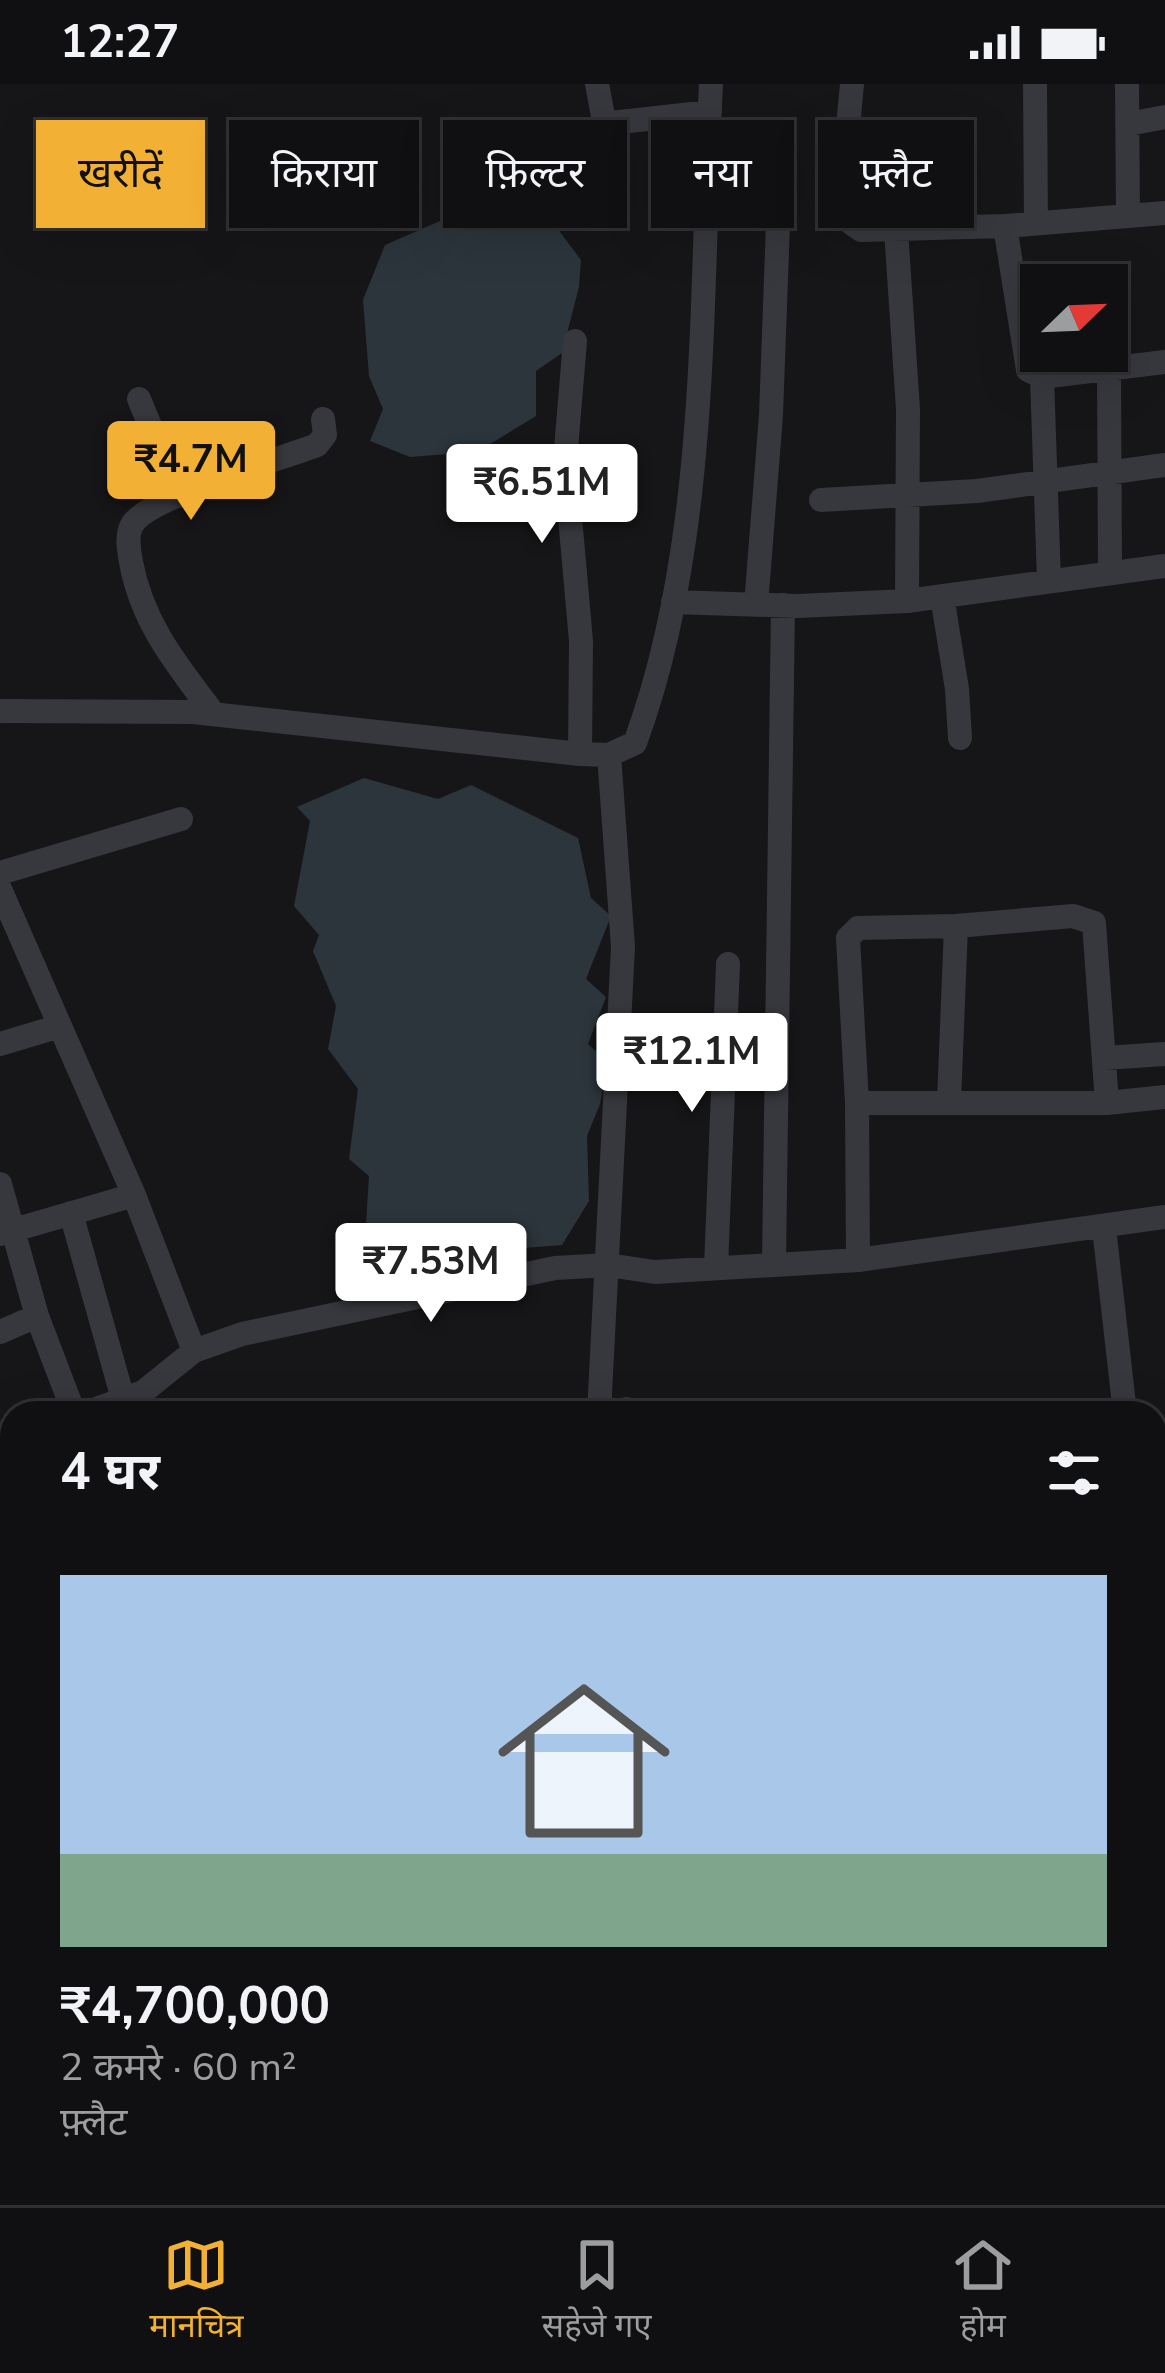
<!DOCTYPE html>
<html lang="hi">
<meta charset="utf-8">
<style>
:root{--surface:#101012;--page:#19191b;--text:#f1f3f6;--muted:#9c9d9f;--line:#303032;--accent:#f2b134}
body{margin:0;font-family:"Nunito Sans","Noto Sans Devanagari",sans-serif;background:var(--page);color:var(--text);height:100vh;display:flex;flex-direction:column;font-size:45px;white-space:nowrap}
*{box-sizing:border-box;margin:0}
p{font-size:39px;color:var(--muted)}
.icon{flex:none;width:66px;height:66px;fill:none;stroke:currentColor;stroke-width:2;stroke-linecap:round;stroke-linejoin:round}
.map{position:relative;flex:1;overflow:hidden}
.drawer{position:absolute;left:0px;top:1317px;width:1167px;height:804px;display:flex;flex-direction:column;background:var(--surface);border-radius:36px 36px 0 0;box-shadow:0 12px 48px #0002,0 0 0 3px var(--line)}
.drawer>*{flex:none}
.hud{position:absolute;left:36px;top:36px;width:1095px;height:108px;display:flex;gap:24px}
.needle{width:78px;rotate:67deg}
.fabs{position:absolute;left:1020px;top:180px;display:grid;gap:24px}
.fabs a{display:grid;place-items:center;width:108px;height:108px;border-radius:0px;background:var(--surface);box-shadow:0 12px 48px #0002,0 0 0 3px var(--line);font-size:60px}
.price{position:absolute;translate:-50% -102px;padding:0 27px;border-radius:12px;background:#fff;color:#222;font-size:39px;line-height:78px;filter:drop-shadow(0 3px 6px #0008)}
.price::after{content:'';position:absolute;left:50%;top:72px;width:36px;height:27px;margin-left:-18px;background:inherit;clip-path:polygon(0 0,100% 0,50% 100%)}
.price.selected{background:var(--accent);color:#111}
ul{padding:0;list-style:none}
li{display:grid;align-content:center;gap:24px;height:636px;padding:0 60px}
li+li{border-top:3px solid var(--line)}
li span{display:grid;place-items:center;height:372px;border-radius:0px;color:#555}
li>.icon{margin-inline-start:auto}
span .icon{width:216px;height:216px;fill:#fffc;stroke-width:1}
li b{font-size:51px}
h2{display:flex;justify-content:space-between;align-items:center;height:144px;padding:0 60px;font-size:51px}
.pill{padding:0 42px;border-radius:0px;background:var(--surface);box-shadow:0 12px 48px #0002,0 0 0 3px var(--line);font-size:42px;line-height:108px}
.pill.selected{background:var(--accent);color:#111}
.status{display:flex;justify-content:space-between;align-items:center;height:84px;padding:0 60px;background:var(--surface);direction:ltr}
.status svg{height:33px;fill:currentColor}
.dock{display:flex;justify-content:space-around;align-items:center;height:168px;border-top:3px solid var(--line);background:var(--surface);font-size:33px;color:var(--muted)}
.dock a{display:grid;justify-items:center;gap:6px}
.dock .selected{color:var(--accent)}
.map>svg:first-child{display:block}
.water{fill:#2c353c}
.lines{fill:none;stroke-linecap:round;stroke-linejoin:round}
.minor{stroke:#37383d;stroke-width:24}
</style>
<div class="status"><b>12:27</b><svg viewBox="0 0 49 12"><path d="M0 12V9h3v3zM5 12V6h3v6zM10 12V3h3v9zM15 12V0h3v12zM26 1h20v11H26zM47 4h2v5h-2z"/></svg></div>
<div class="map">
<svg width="1165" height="2121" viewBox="0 0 1165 2121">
<rect width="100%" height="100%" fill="#161618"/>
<path class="water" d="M511 120 551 136 581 176 579 203 562 269 536 287V332L464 376 448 370 410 373 370 357 383 325 369 292 363 216 385 161 440 137 456 143 462 128Z
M364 694 438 715 471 701 578 754 591 814 611 832 586 895 606 913 588 960 608 978 600 1020 587 1052 589 1117 562 1161 486 1167 442 1186 364 1173 369 1092 349 1075 358 1005 328 965 336 922 313 867 319 851 294 822 310 737 297 723Z
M334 2109H554L550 2121H334Z"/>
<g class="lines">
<path class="minor" d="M597 0 603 32 611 39 710 28
M852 0 842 106 851 139 861 146 1005 142 1165 129
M1035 0 1036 139
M1127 0 1128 132
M1128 40 1165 33
M1005 142 1028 286 1042 293 1165 278
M896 146 908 325 907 517
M575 257 565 377 581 557 580 670
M1109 285 1110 489
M1042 293 1049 497
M139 315 179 412
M821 416 977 407 1165 381
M942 512 957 605 960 654
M673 518 798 522 907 517 1165 482
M756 521 771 331 778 140
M0 627 193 628 580 670 609 671 635 659C710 456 700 213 711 0
M214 630C177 581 142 539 131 478 129 467 126 451 132 441 147 413 281 375 317 361L325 351 323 335
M0 789 181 735
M0 805 134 1111 194 1267
M0 960 60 942
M1105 974 1165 970
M949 1018 956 842
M857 1019H1107L1165 1013
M0 1100 37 1232 74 1329
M71 1129 123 1315
M1104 1144 1125 1329
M0 1150 134 1111
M858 1176 857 1019 848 854 858 844 956 842 1073 832 1094 839 1107 1019
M774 1179 783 521
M716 1184 728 880
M0 1248 37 1232
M627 1325 628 1329
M85 1329 143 1308 194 1267 242 1250 555 1184 608 1181 655 1188 858 1176 1165 1133
M599 1329 623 863 609 671
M1155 1350 1165 1349
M0 1359 12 1355
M0 1621 12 1619
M1155 1881 1165 1879
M1155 1922H1165
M0 1923 12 1918
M75 2109 78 2121
M159 2109 160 2121
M580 2121V2109"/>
</g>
</svg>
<div class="fabs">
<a><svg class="needle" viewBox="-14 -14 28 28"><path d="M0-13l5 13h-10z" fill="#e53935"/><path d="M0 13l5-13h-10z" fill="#9c9d9f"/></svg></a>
</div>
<b class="price selected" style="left:191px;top:439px">₹4.7M</b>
<b class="price" style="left:542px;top:462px">₹6.51M</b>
<b class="price" style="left:692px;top:1031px">₹12.1M</b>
<b class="price" style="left:431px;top:1241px">₹7.53M</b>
<div class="hud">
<a class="pill selected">खरीदें</a>
<a class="pill">किराया</a>
<a class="pill">फ़िल्टर</a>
<a class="pill">नया</a>
<a class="pill">फ़्लैट</a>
</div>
<section class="drawer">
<h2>4 घर<svg class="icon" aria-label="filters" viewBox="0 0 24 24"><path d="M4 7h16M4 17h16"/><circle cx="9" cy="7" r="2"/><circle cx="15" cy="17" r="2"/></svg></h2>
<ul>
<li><span style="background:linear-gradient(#a9c7e8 75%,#7fa58c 0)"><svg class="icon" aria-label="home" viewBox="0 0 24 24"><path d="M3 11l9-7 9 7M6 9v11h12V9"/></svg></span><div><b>₹4,700,000</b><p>2 कमरे · 60 m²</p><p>फ़्लैट</p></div></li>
</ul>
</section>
</div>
<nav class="dock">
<a class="selected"><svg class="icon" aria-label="map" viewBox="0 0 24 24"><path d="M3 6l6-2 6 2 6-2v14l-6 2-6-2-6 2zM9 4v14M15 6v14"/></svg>मानचित्र</a>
<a><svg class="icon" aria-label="saved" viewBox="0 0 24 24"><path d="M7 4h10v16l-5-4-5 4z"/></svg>सहेजे गए</a>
<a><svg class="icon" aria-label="home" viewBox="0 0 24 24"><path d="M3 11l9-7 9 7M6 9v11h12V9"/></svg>होम</a>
</nav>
